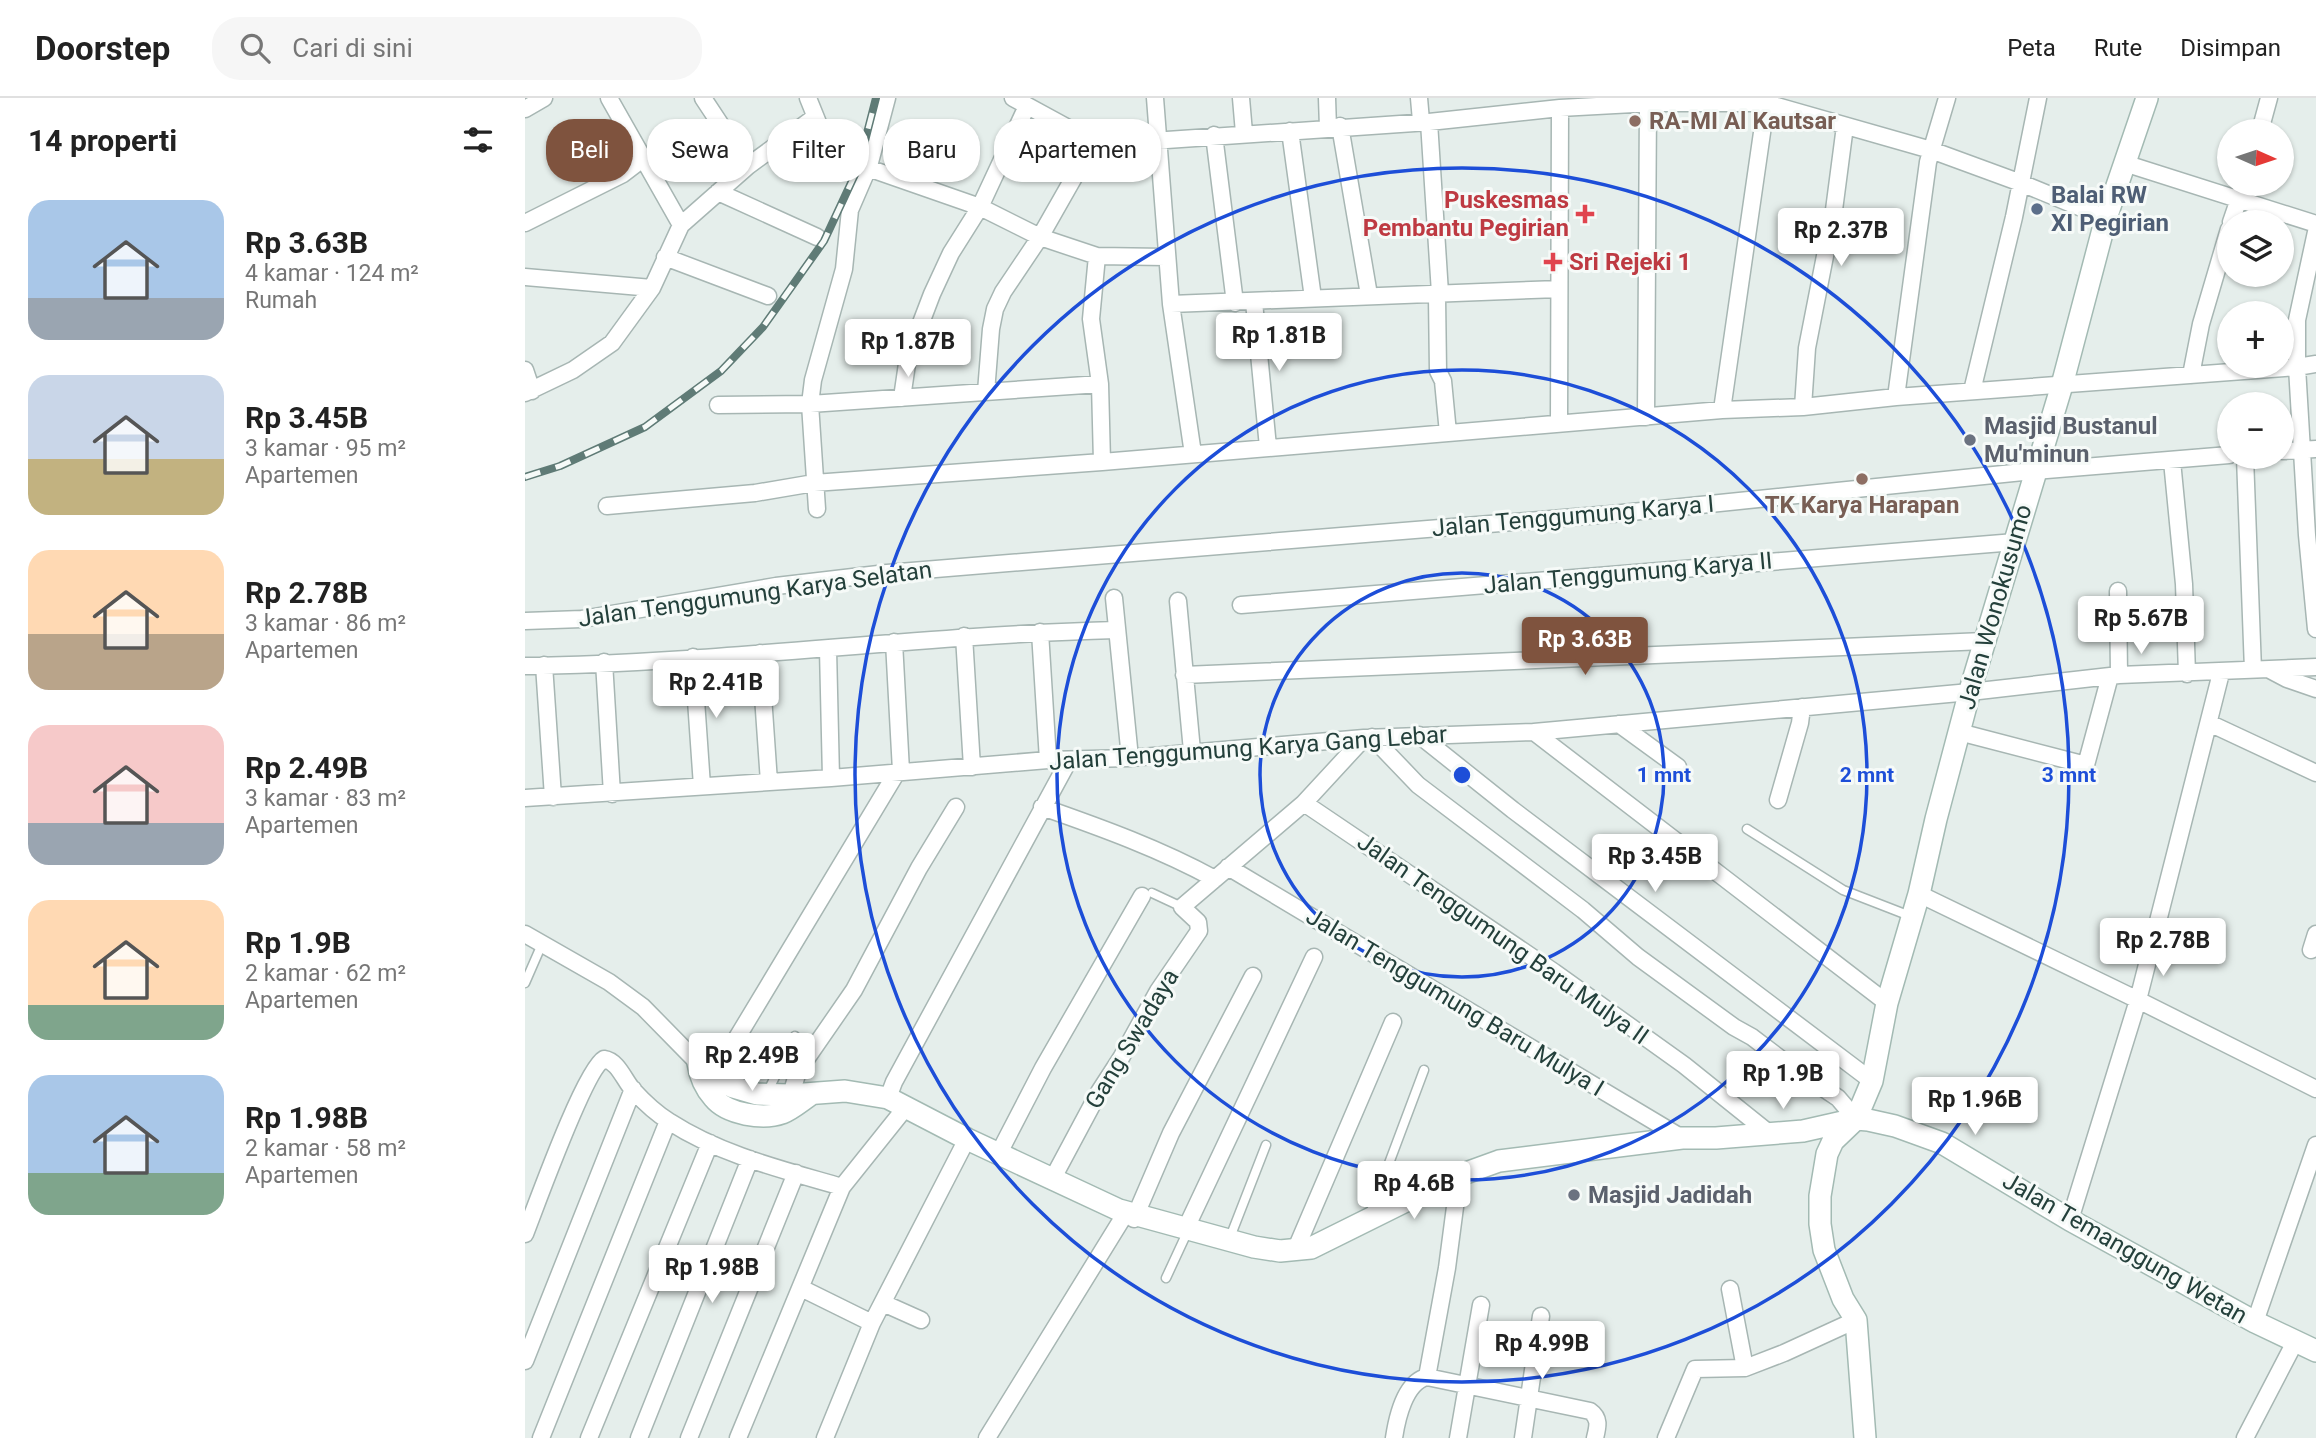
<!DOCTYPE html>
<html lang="id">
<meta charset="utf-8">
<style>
:root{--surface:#fff;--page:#f6f6f6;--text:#222;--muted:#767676;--line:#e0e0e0;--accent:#7f533e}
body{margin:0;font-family:Roboto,sans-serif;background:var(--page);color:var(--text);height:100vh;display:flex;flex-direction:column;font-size:26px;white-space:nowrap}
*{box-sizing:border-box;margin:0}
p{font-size:23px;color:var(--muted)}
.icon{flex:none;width:38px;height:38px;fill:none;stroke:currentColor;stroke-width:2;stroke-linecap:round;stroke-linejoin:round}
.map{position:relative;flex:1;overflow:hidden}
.sheet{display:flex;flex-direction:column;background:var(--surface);width:525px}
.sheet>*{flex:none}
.banner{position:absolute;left:21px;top:21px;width:665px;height:63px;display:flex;gap:14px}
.needle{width:46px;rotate:93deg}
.tools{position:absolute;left:1692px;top:21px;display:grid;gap:14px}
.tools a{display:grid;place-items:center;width:77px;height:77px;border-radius:50%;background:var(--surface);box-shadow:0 2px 5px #0004;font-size:35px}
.price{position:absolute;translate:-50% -60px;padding:0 16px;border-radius:7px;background:#fff;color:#222;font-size:23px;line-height:46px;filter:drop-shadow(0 2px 4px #0008)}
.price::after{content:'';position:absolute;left:50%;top:42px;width:21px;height:16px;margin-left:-10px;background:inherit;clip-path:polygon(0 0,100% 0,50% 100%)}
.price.current{background:var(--accent);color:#fff}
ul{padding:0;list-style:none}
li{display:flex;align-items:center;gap:21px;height:175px;padding:0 28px}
li span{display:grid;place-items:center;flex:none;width:196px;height:140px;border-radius:21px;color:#555}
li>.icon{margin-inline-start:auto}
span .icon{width:84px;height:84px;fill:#fffc;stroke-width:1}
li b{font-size:30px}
h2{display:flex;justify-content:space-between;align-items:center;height:84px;padding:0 28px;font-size:30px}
.tag{padding:0 24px;border-radius:28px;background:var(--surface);box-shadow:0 2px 5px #0004;font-size:24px;line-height:63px}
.tag.current{background:var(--accent);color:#fff}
header{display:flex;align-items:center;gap:42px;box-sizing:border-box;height:98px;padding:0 35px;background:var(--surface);border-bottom:2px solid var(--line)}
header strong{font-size:33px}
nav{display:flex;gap:38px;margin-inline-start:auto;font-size:24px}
.search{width:490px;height:63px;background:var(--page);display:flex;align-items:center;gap:18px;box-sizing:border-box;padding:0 24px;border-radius:28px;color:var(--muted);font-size:26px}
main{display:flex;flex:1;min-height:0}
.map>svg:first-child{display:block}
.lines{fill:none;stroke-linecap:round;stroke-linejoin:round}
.lane-casing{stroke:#a7b6b3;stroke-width:11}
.street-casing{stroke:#a7b6b3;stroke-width:19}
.secondary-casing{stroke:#a3bab3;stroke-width:24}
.lane{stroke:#fff;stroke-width:8}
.street{stroke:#fff;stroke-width:16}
.secondary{stroke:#fff;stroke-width:21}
.rail-casing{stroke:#5f7b76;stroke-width:8}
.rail{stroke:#f6faf8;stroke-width:5;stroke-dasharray:16;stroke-linecap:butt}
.ring{fill:none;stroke:#1d4ed8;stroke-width:3.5}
.education-dot{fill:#8d6e63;stroke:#f6faf8;stroke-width:2.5}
.service-dot{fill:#5c6f8a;stroke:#f6faf8;stroke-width:2.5}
.health-dot{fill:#e0444e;stroke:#f6faf8;stroke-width:2.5}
.worship-dot{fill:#6b7280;stroke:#f6faf8;stroke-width:2.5}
.labels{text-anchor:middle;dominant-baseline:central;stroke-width:6;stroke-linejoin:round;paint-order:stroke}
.education-label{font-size:24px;font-weight:bold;fill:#785e54;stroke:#f6faf8;text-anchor:start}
.service-label{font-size:24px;font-weight:bold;fill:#4e5e75;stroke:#f6faf8;text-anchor:start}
.health-label{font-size:24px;font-weight:bold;fill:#be3a42;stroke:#f6faf8;text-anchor:end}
.worship-label{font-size:24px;font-weight:bold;fill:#5b616d;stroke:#f6faf8;text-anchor:start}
.street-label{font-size:24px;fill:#24403b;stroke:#f6faf8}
.centre{fill:#1d4ed8;stroke:#f6faf8;stroke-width:3.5}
.ring-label{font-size:21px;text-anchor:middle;font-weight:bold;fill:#1d4ed8;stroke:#f6faf8;stroke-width:6;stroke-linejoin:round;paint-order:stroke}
</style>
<header>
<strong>Doorstep</strong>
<div class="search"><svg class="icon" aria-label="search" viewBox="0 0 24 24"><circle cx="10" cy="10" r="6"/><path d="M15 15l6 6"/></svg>Cari di sini</div>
<nav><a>Peta</a><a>Rute</a><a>Disimpan</a></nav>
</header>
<main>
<section class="sheet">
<h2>14 properti<svg class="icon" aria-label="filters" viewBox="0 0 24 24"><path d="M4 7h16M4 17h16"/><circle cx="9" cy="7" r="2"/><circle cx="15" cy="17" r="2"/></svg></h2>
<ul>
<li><span style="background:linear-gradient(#a9c7e8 70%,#9aa5b1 0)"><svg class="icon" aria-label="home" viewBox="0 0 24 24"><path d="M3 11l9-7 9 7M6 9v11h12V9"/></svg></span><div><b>Rp 3.63B</b><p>4 kamar · 124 m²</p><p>Rumah</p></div></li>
<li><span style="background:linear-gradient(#c9d6e8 60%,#c2b280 0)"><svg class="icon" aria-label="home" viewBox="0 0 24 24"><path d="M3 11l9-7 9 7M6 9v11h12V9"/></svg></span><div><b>Rp 3.45B</b><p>3 kamar · 95 m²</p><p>Apartemen</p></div></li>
<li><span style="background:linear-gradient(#ffd9b3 60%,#b9a48a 0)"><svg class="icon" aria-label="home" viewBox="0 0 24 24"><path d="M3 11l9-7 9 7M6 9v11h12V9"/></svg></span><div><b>Rp 2.78B</b><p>3 kamar · 86 m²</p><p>Apartemen</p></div></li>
<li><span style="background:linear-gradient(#f6c9c9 70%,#9aa5b1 0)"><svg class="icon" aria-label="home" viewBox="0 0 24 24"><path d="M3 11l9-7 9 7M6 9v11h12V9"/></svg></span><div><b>Rp 2.49B</b><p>3 kamar · 83 m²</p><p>Apartemen</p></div></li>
<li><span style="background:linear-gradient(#ffd9b3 75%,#7fa58c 0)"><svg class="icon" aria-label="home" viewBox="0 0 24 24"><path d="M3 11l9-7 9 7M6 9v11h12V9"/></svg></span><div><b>Rp 1.9B</b><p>2 kamar · 62 m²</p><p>Apartemen</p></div></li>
<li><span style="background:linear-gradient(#a9c7e8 70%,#7fa58c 0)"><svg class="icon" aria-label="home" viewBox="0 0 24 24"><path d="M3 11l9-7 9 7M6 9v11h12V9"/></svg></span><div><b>Rp 1.98B</b><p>2 kamar · 58 m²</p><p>Apartemen</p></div></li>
</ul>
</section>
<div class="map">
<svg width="1791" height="1340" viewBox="0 0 1791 1340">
<rect width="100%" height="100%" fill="#e5eeeb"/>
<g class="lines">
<g class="lane-casing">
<path id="lane" d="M1222 731 1318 792 1385 818
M627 795 657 809
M0 885 17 846
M242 995 270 938
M845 1116 899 972
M704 1142 741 1047
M641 1180 660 1139"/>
</g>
<g class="street-casing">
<path id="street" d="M84 0 156 127
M178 0 223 68
M283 0 302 47 315 66 333 70H343L455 109 515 139 572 158 641 159
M488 0 569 44 598 45 904 24 1035 10 1127 5H1241L1406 52 1496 85 1581 120
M630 0 646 206 668 356
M716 0 719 35
M802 0 803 30
M894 0 896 23
M0 11 19 0
M904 24 915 195 912 199 913 273 918 283 923 335
M815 28 844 197
M765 33 788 200
M1735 33 1744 0
M689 37 710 205
M1599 65 1791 126
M193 94 292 139
M1706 124 1719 86
M0 125 98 76 119 60
M1791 134 1772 222V269L1782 437 1791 531
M572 158 566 221 575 286 577 364
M140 159 243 198
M0 179 127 190
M729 204 743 349
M646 206 1034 191
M0 272 7 293
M1666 277 1676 226 1704 131
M1447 293 1489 119 1513 0
M461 294 466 231 470 211 478 194 515 139 569 44
M0 295 48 272 87 245 127 190 156 127 223 68 290 19
M1371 299 1403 64 1422 0
M377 300 383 259 407 196 426 155 455 109 502 8
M193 307 285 306 575 286
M1278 309 1282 250 1309 112 1320 28
M1197 312 1242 0
M1121 319 1123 5
M1034 326 1035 10
M1757 353 1791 351
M1720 359 1728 572
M1647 363 1659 486 1662 576
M82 408 230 395 289 385 577 364 1197 312 1278 309 1371 299 1772 269 1791 266
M292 411 285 306 288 282 319 171 325 112 344 68 362 0
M1593 493 1594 577
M589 500 605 660
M653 503 667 653
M716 507 1490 444
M0 523 57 521 251 488 362 475 1087 416 1498 374 1704 357
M515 534 523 662
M439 538 447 669
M369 544 376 673
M303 551 306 680
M235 555 244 684
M168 559 177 688
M79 564 87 696
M19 567 28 699
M0 568C197 565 393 537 591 532
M1745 572 1762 581 1791 591
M659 577 1459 543
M1684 625 1791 675
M1094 626 1153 669
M1009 634 1362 905
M1434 634 1561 667 1585 578
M894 637 988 712 1347 983
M847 639 893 687 1058 812 1113 859 1209 929 1227 939 1261 965 1313 1000 1331 1021
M839 640 779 705 1029 874 1159 967 1245 1036
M0 700 306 680 523 662 605 660 839 640 1009 634 1445 594 1594 577 1791 569
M1253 702 1275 625 1277 609
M517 709C577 730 635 751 690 781
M703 769 1157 1040
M1394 796 1613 902 1791 991
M0 836 84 884 118 909 173 965
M1786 852 1791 836
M179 983 186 973 198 963 372 674
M363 1000 369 984 544 662
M268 1007 266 997 273 973 329 892 394 770 431 709
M474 1055 518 970 617 798
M528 1080 574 994 596 960 633 893 674 833 673 824 657 809 779 705
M609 1121 646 1035 728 878
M1545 1122 1613 902 1696 575
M661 1130 789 859
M0 1136C11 1108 60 971 79 961 93 963 99 982 108 992 118 1003 132 1016 145 1024 196 1057 259 1072 317 1089
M770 1153 868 924
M276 1190 347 1225
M1205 1191 1220 1270
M358 1205 396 1222
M1730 1224 1791 1047
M0 1263 108 991
M902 1279 1065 1313C1075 1320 1073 1328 1070 1340
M902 1279 922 1170 930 1109 928 1089
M16 1340 143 1023
M64 1340 185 1045
M114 1340 225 1061
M164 1340 271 1075
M213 1340 317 1089 381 1009
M300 1340 347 1225 442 1041
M462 1340 602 1113
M869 1340C872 1320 880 1284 902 1279
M933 1340 956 1207
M998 1340 1016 1218
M1141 1340 1170 1271 1220 1270 1259 1255 1331 1222
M1720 1340 1771 1242"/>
</g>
<g class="secondary-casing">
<path id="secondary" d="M173 965 208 989 232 996 266 997 320 993 363 1000 442 1041 594 1112 729 1149 755 1153 786 1150 927 1080 974 1063 1157 1040H1191L1278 1033 1331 1021 1343 1022 1370 1028 1417 1045 1545 1122 1730 1224 1791 1253
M173 965C175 979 180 990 189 1000 202 1016 238 1022 257 1015 267 1011 276 1003 285 997
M1340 1340 1331 1222 1318 1201 1299 1152 1295 1126V1098L1302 1056 1308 1043 1331 1021 1347 983 1362 905 1394 796 1411 721 1446 589 1537 287 1581 120 1622 0"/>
</g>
<use href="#lane" class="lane"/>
<use href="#street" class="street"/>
<use href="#secondary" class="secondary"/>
<g class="rail-casing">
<path id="rail" d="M0 379 35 368 120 329 196 273 238 229 299 143 333 70 351 0"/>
</g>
<use href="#rail" class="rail"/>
</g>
<g class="ring">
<circle cx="937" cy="677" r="202"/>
<circle cx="937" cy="677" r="405"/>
<circle cx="937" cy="677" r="607"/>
</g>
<g class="education-dot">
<circle cx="1110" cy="23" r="7"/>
<circle cx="1337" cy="381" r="7"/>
</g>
<circle class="service-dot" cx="1512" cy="111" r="7"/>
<g class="health-dot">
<path d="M1056.5 105.5h7v7h7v7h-7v7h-7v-7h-7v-7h7z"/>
<path d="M1024.5 153.5h7v7h7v7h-7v7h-7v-7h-7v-7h7z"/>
</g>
<g class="worship-dot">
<circle cx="1445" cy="342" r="7"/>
<circle cx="1049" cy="1097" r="7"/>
</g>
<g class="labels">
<g class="education-label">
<text x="1124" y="23">RA-MI Al Kautsar</text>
<text x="1337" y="407" text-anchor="middle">TK Karya Harapan</text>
</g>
<g class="service-label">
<text x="1526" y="97">Balai RW<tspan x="1526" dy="28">XI Pegirian</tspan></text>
</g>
<g class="health-label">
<text x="1044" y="102">Puskesmas<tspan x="1044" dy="28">Pembantu Pegirian</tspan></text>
<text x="1044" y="164" text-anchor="start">Sri Rejeki 1</text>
</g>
<g class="worship-label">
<text x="1459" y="328">Masjid Bustanul<tspan x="1459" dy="28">Mu'minun</tspan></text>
<text x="1063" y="1097">Masjid Jadidah</text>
</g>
<g class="street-label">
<text transform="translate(1048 418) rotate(-5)">Jalan Tenggumung Karya I</text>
<text transform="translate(1103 475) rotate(-5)">Jalan Tenggumung Karya II</text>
<text transform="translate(230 496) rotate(-8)">Jalan Tenggumung Karya Selatan</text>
<text transform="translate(1470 509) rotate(-74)">Jalan Wonokusumo</text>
<text transform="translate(723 650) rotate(-4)">Jalan Tenggumung Karya Gang Lebar</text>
<text transform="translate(978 841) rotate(35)">Jalan Tenggumung Baru Mulya II</text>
<text transform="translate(930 904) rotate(31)">Jalan Tenggumung Baru Mulya I</text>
<text transform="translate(607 941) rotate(-59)">Gang Swadaya</text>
<text transform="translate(1600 1150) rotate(30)">Jalan Temanggung Wetan</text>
</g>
</g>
<circle cx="937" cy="677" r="10" class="centre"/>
<g class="ring-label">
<text x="1139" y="684">1 mnt</text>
<text x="1342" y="684">2 mnt</text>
<text x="1544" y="684">3 mnt</text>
</g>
</svg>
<div class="tools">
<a><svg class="needle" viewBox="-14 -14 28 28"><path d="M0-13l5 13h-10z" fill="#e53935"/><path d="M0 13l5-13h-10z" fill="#767676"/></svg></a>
<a><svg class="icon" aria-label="layers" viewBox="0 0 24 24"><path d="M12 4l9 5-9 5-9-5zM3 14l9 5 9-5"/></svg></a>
<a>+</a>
<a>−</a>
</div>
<b class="price" style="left:1316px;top:170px">Rp 2.37B</b>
<b class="price" style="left:754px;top:275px">Rp 1.81B</b>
<b class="price" style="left:383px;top:281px">Rp 1.87B</b>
<b class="price" style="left:1616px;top:558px">Rp 5.67B</b>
<b class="price current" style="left:1060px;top:579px">Rp 3.63B</b>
<b class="price" style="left:191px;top:622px">Rp 2.41B</b>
<b class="price" style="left:1130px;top:796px">Rp 3.45B</b>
<b class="price" style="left:1638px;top:880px">Rp 2.78B</b>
<b class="price" style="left:227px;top:995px">Rp 2.49B</b>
<b class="price" style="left:1258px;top:1013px">Rp 1.9B</b>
<b class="price" style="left:1450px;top:1039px">Rp 1.96B</b>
<b class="price" style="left:889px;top:1123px">Rp 4.6B</b>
<b class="price" style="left:187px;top:1207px">Rp 1.98B</b>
<b class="price" style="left:1017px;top:1283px">Rp 4.99B</b>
<div class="banner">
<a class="tag current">Beli</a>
<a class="tag">Sewa</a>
<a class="tag">Filter</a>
<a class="tag">Baru</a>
<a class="tag">Apartemen</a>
</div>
</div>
</main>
